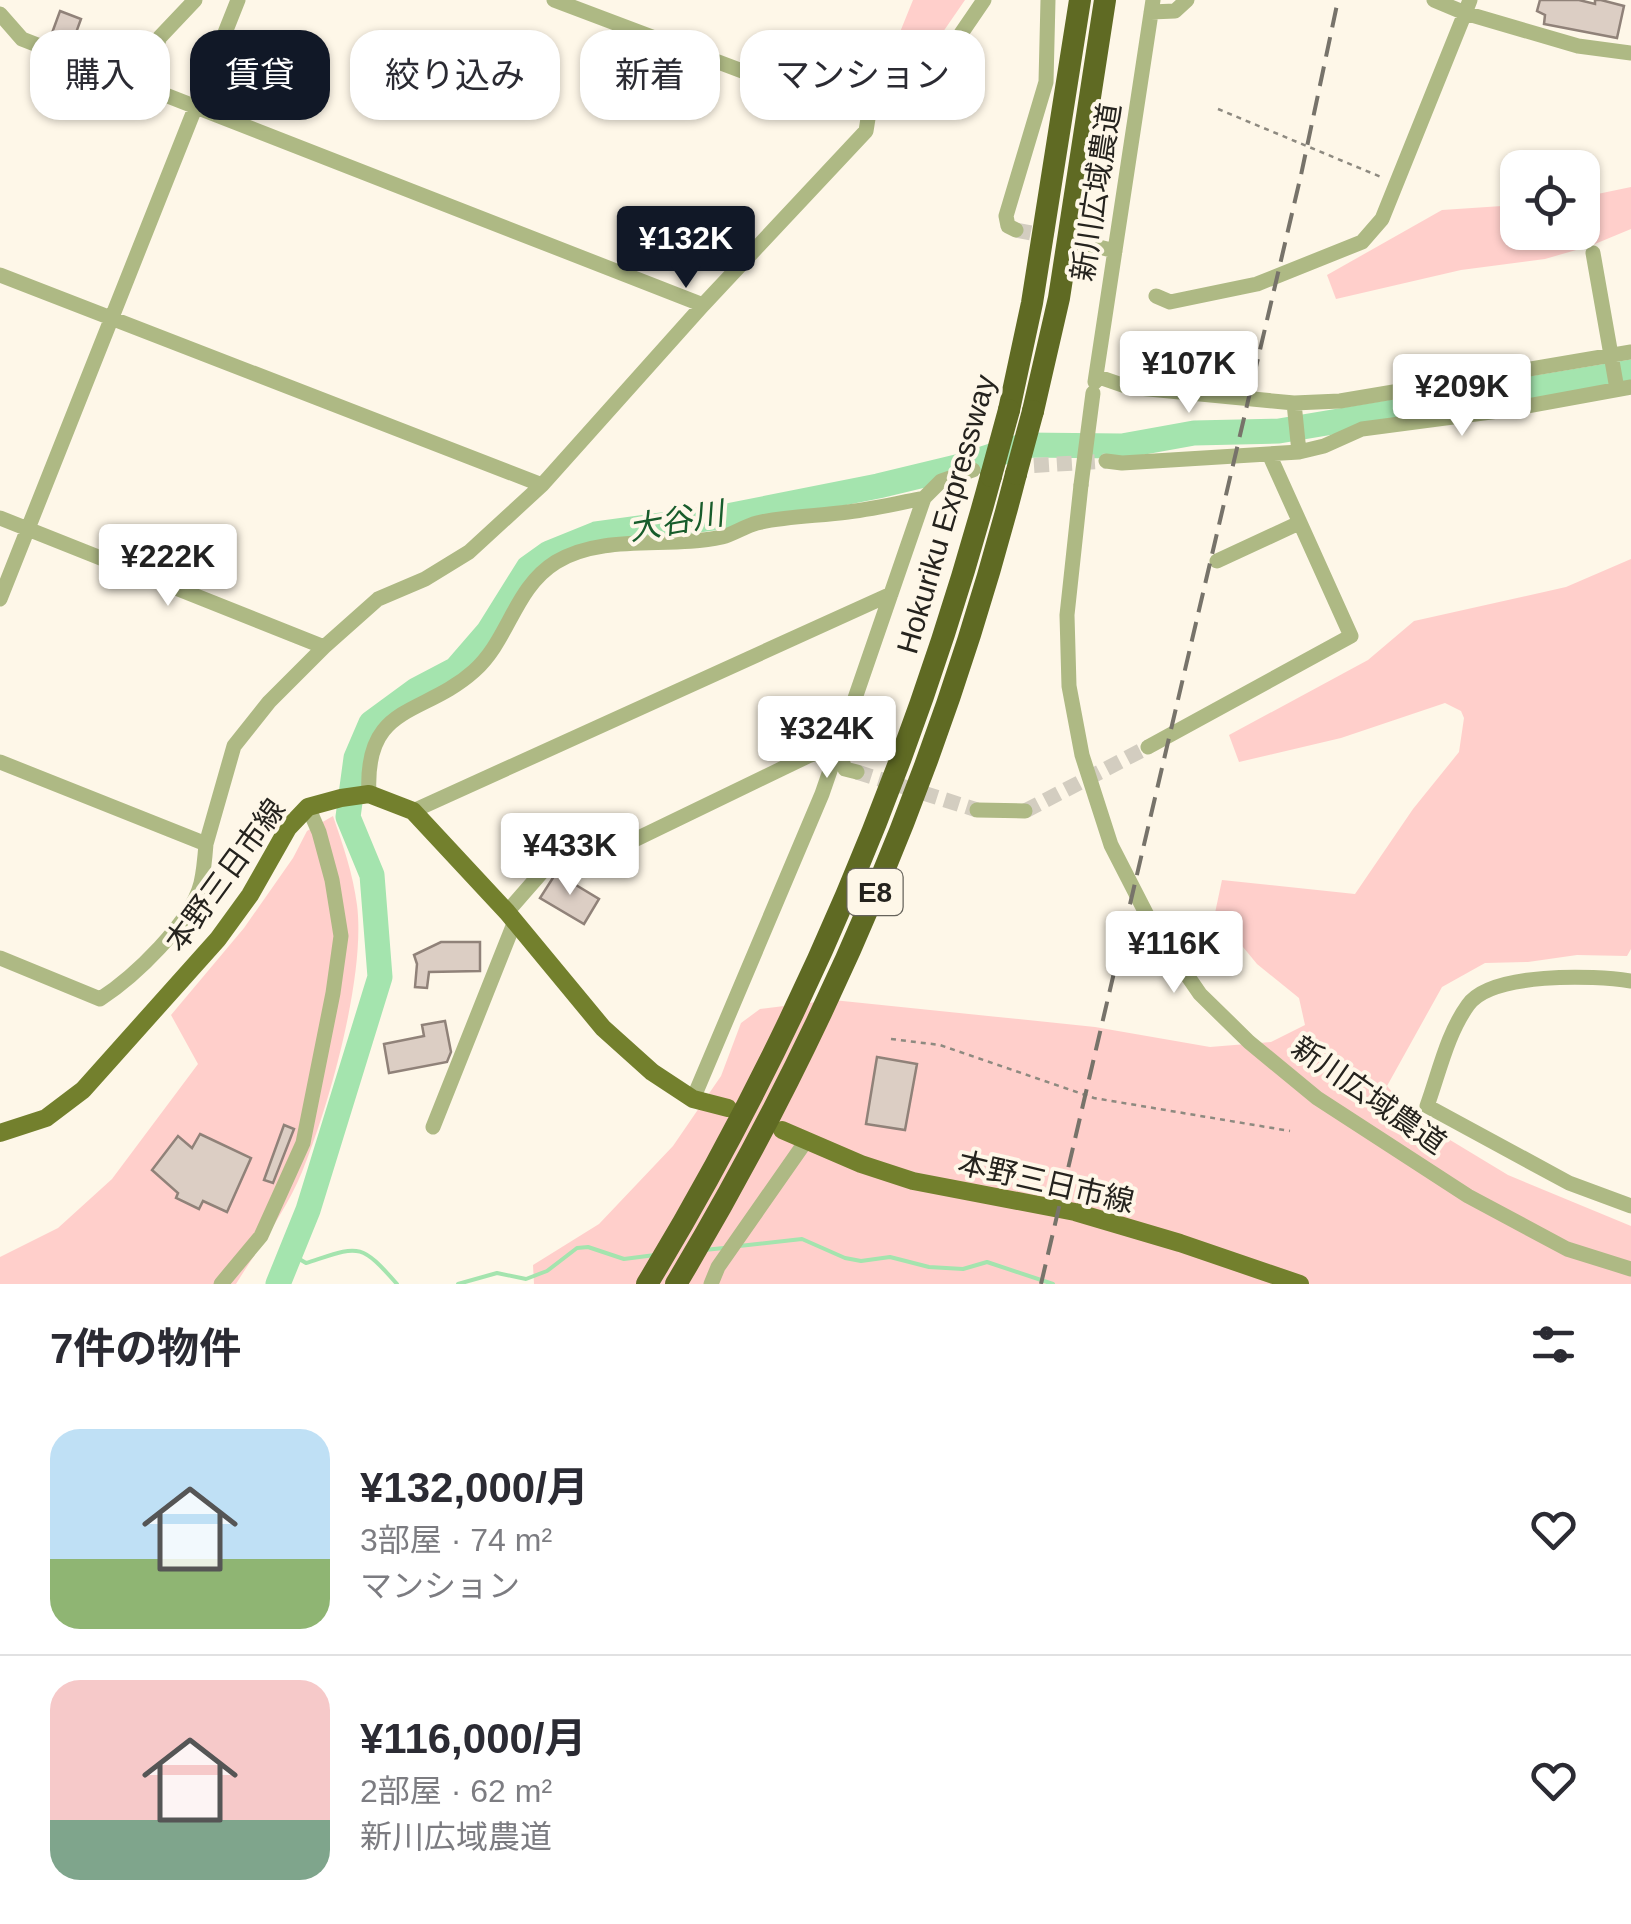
<!DOCTYPE html>
<html lang="ja">
<meta charset="utf-8">
<style>
:root{--surface:#fff;--page:#f2f2f3;--text:#2b2b33;--muted:#7c7c81;--line:#e1e1e2;--accent:#111827}
body{margin:0;font-family:Arial,"Noto Sans JP",sans-serif;background:var(--page);color:var(--text);height:100vh;display:flex;flex-direction:column;font-size:38px;white-space:nowrap}
*{box-sizing:border-box;margin:0}
p{font-size:32px;color:var(--muted)}
.icon{flex:none;width:55px;height:55px;fill:none;stroke:currentColor;stroke-width:2;stroke-linecap:round;stroke-linejoin:round}
.map{position:relative;height:1284px;overflow:hidden}
.drawer{display:flex;flex-direction:column;background:var(--surface);flex:1}
.drawer>*{flex:none}
.top-card{position:absolute;left:30px;top:30px;width:1000px;height:90px;display:flex;gap:20px}
.fabs{position:absolute;left:1500px;top:150px;display:grid;gap:20px}
.fabs a{display:grid;place-items:center;width:100px;height:100px;border-radius:20px;background:var(--surface);box-shadow:0 2px 8px #0004;font-size:50px}
.price{position:absolute;translate:-50% -85px;padding:0 22px;border-radius:10px;background:#fff;color:#222;font-size:32px;line-height:65px;filter:drop-shadow(0 2px 5px #0008)}
.price::after{content:'';position:absolute;left:50%;top:60px;width:30px;height:22px;margin-left:-15px;background:inherit;clip-path:polygon(0 0,100% 0,50% 100%)}
.price.on{background:var(--accent);color:#fff}
ul{padding:0;list-style:none}
li{display:flex;align-items:center;gap:30px;height:250px;padding:0 50px}
li+li{border-top:2px solid var(--line)}
li span{display:grid;place-items:center;flex:none;width:280px;height:200px;border-radius:30px;color:#555}
li>.icon{margin-inline-start:auto}
span .icon{width:120px;height:120px;fill:#fffc;stroke-width:1}
li b{font-size:42px}
h2{display:flex;justify-content:space-between;align-items:center;height:120px;padding:0 50px;font-size:42px}
.chip{padding:0 35px;border-radius:30px;background:var(--surface);box-shadow:0 2px 8px #0004;font-size:35px;line-height:90px}
.chip.on{background:var(--accent);color:#fff}
.map>svg:first-child{display:block}
.green{fill:#ffcfcb}
.lines{fill:none;stroke-linecap:round;stroke-linejoin:round}
.stream{stroke:#a4e4ae;stroke-width:4}
.river{stroke:#a4e4ae;stroke-width:25}
.building{fill:#dccec4;stroke:#908279;stroke-width:2.5}
.minor-tunnel{stroke:#d3cdc0;stroke-width:15;stroke-dasharray:15 8;stroke-linecap:butt}
.path{stroke:#8e8a80;stroke-width:2.5;stroke-dasharray:5 5;stroke-linecap:butt}
.minor{stroke:#aeb984;stroke-width:15}
.major{stroke:#73802d;stroke-width:18}
.highway{stroke:#5f6a23;stroke-width:22}
.rail{stroke:#77736a;stroke-width:4;stroke-dasharray:20 10;stroke-linecap:butt}
.minor-bridge{stroke:#aeb984;stroke-width:15}
.highway-bridge{stroke:#5f6a23;stroke-width:22}
.labels{text-anchor:middle;dominant-baseline:central;stroke-width:8;stroke-linejoin:round;paint-order:stroke}
.shield{fill:#fef7e8;stroke:#66635b;stroke-width:2.5}
.shield-label{font-size:28px;font-weight:bold;fill:#25231e}
.street-label{font-size:30px;fill:#25231e;stroke:#fef7e8}
.water-label{font-size:32px;font-style:italic;fill:#185c2b;stroke:#fef7e8}
</style>
<div class="map">
<svg width="1631" height="1284" viewBox="0 0 1631 1284">
<rect width="100%" height="100%" fill="#fef7e8"/>
<path class="green" d="M913 0H965L925 58 903 76 879 84Z
M1631 187V229L1590 246 1545 259 1461 270 1336 299 1327 275 1442 210 1517 205 1518 232H1582L1583 197Z
M1631 559V949L1627 956 1577 955 1528 962 1485 963 1442 987 1387 1086 1417 1120 1508 1175 1631 1226V1284H534L533 1265 599 1224 673 1146 721 1076 741 1023 760 1009 833 1000 1095 1027 1210 1047 1271 1042 1305 1025 1299 998 1257 964 1215 913 1222 880 1355 894 1413 809 1459 752 1464 718 1461 711 1445 703 1341 738 1239 762 1229 735 1368 660 1414 621 1566 587Z
M333 816C343 845 353 874 357 905 366 975 329 1106 302 1172 286 1211 258 1248 236 1284H0V1257L58 1228 112 1179 198 1064 171 1015 244 928 293 858 307 831Z"/>
<g class="lines">
<path class="stream" d="M739 1246 802 1239 845 1258 861 1261 890 1257 929 1267 963 1269 987 1262 1053 1284
M704 1250 724 1248
M291 1254 306 1263C359 1246 359 1241 397 1284
M458 1284 497 1273 526 1279 547 1271 577 1248 588 1247 624 1259 655 1255"/>
<path class="river" d="M278 1284 308 1210 380 977 372 875 348 817 356 758 371 723 416 690 456 669 488 632 528 568 549 553 596 534 727 516 878 486 961 466 1025 445 1122 446 1194 433 1279 431 1631 372"/>
</g>
<path class="building" d="M1540 0H1579L1595 4V0H1601L1624 6 1617 38 1544 24 1545 15 1537 11Z
M60 11 81 19 73 41 52 33Z
M556 873 599 899 584 924 540 898Z
M441 942H480V971L429 972 427 988 415 987 417 964 414 955Z
M445 1021 451 1052 447 1062 389 1073 384 1044 424 1036 422 1025Z
M877 1057 917 1064 905 1130 866 1124Z
M284 1125 294 1129 273 1183 264 1180Z
M200 1134 251 1158 227 1212 203 1201 199 1209 176 1198 178 1193 152 1170 178 1136 192 1148Z"/>
<g class="lines">
<path class="minor-tunnel" d="M1016 230 1091 245
M1011 467 1106 461
M857 772 977 810
M1025 811 1148 747"/>
<path class="path" d="M1218 109 1381 177
M891 1039 940 1045 1094 1098 1290 1131"/>
<path class="minor" d="M554 0 816 99 870 106 917 84 943 60 984 0
M1470 0 1465 13 1578 46 1631 53
M1151 12 1175 11 1187 0
M0 14 22 39 703 305
M140 84 160 37 195 0
M1016 230 1008 226 1006 216 1046 82 1048 0
M1091 245 1115 251
M1593 253 1617 389
M0 275 542 485
M1156 296 1170 302 1257 284 1362 242 1382 219 1465 13 1434 0
M1096 376 1128 387 1294 403 1340 401 1631 352
M1095 382 1153 0
M1294 403 1299 452
M1106 461 1122 463 1299 452 1324 446 1362 429 1506 410 1631 387
M1081 485 1067 615 1069 686 1082 755 1111 845 1151 923 1200 994 1249 1042 1317 1098 1468 1196 1567 1249 1631 1269
M0 518 324 647
M1217 561 1299 523
M0 599 238 0
M837 746 845 769 857 772
M1148 747 1351 636 1269 454
M0 762 206 844 234 746 269 702 324 647 378 599 425 579 469 552 542 485 703 305 866 131 870 106
M369 794C364 702 423 717 474 671 509 640 514 588 556 562 604 533 669 549 722 537 734 534 745 526 757 523 786 516 819 516 848 512 874 509 899 503 924 498
M977 810 1025 811
M413 811 891 594
M507 912 576 833 595 859 808 756 837 746
M0 958 100 999C134 977 191 923 201 883 204 870 205 857 206 844
M1631 981C1594 975 1491 972 1468 1005 1447 1034 1439 1073 1427 1106L1569 1183 1631 1206
M693 1099 822 794 924 498 941 481 973 470
M433 1127 515 921
M221 1284 261 1236 303 1143 333 993 341 936 332 880 319 832 308 807
M711 1284 718 1267 806 1141"/>
<path class="major" d="M782 1130 861 1164 913 1181 1075 1212 1180 1243 1300 1284
M0 1133 46 1118 83 1090 218 939 250 895 288 828 308 807 341 798 369 794 413 811 507 912 603 1028 652 1072 693 1099 728 1108"/>
<path class="highway" d="M1009 410 1032 303 1080 0
M1033 411 1059 298 1105 0
M647 1284C800 1031 914 761 991 476
M676 1284C827 1032 943 759 1016 474"/>
<path class="rail" d="M1041 1284 1301 175 1338 0"/>
<path class="minor-bridge" d="M1081 485 1093 393"/>
<path class="highway-bridge" d="M1016 474 1033 411
M991 476 1009 410"/>
</g>
<g class="labels">
<rect class="shield" x="847.5" y="869" width="55" height="46" rx="8"/>
<g class="shield-label">
<text x="875" y="892">E8</text>
</g>
<g class="street-label">
<text transform="translate(1096 192) rotate(-81)">新川広域農道</text>
<text transform="translate(946 514) rotate(-74)">Hokuriku Expressway</text>
<text transform="translate(225 875) rotate(-54)">本野三日市線</text>
<text transform="translate(1369 1095) rotate(35)">新川広域農道</text>
<text transform="translate(1046 1182) rotate(13)">本野三日市線</text>
</g>
<g class="water-label">
<text transform="translate(676 521) rotate(-10)">大谷川</text>
</g>
</g>
</svg>
<div class="fabs">
<a><svg class="icon" aria-label="locate" viewBox="0 0 24 24"><circle cx="12" cy="12" r="6"/><path d="M12 2v4M12 18v4M2 12h4M18 12h4"/></svg></a>
</div>
<b class="price on" style="left:686px;top:291px">¥132K</b>
<b class="price" style="left:1189px;top:416px">¥107K</b>
<b class="price" style="left:1462px;top:439px">¥209K</b>
<b class="price" style="left:168px;top:609px">¥222K</b>
<b class="price" style="left:827px;top:781px">¥324K</b>
<b class="price" style="left:570px;top:898px">¥433K</b>
<b class="price" style="left:1174px;top:996px">¥116K</b>
<div class="top-card">
<a class="chip">購入</a>
<a class="chip on">賃貸</a>
<a class="chip">絞り込み</a>
<a class="chip">新着</a>
<a class="chip">マンション</a>
</div>
</div>
<section class="drawer">
<h2>7件の物件<svg class="icon" aria-label="filters" viewBox="0 0 24 24"><path d="M4 7h16M4 17h16"/><circle cx="9" cy="7" r="2"/><circle cx="15" cy="17" r="2"/></svg></h2>
<ul>
<li><span style="background:linear-gradient(#bfe0f5 65%,#8fb573 0)"><svg class="icon" aria-label="home" viewBox="0 0 24 24"><path d="M3 11l9-7 9 7M6 9v11h12V9"/></svg></span><div><b>¥132,000/月</b><p>3部屋 · 74 m²</p><p>マンション</p></div><svg class="icon" aria-label="heart" viewBox="0 0 24 24"><path d="M12 20l-8-8c-3-5 5-10 8-4 3-6 11-1 8 4z"/></svg></li>
<li><span style="background:linear-gradient(#f6c9c9 70%,#7fa58c 0)"><svg class="icon" aria-label="home" viewBox="0 0 24 24"><path d="M3 11l9-7 9 7M6 9v11h12V9"/></svg></span><div><b>¥116,000/月</b><p>2部屋 · 62 m²</p><p>新川広域農道</p></div><svg class="icon" aria-label="heart" viewBox="0 0 24 24"><path d="M12 20l-8-8c-3-5 5-10 8-4 3-6 11-1 8 4z"/></svg></li>
</ul>
</section>
